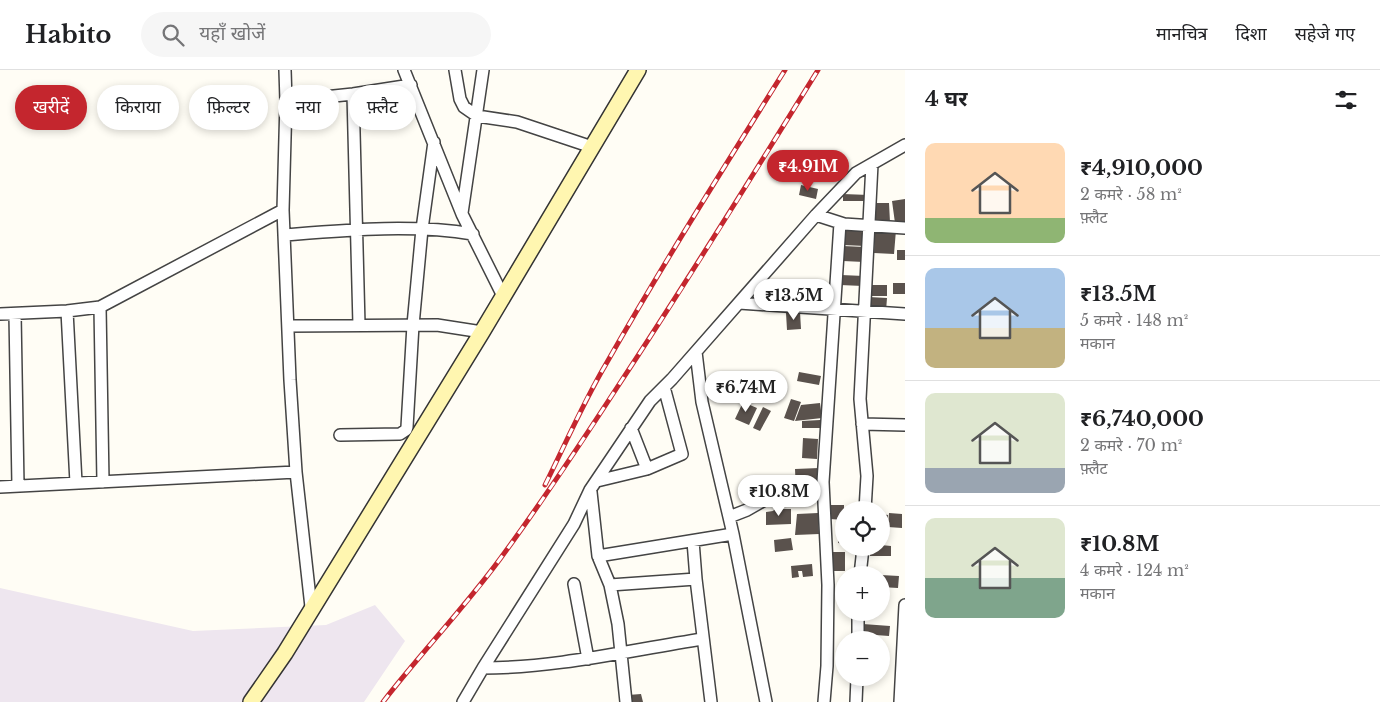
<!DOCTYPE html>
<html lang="hi">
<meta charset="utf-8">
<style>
:root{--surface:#fff;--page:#f6f6f6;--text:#202124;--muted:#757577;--line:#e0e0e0;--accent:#c4262e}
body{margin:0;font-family:"Libre Baskerville","Noto Sans Devanagari",serif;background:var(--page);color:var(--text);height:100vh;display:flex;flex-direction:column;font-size:19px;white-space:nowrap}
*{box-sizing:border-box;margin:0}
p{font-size:16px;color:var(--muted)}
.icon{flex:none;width:28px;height:28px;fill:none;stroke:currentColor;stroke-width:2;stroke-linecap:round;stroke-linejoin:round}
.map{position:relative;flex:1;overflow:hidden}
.drawer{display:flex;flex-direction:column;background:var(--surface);width:475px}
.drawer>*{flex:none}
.banner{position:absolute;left:15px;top:15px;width:475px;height:45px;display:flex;gap:10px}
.tools{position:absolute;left:835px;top:431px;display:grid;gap:10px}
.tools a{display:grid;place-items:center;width:55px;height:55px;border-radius:50%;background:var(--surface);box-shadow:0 2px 8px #0003;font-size:25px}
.price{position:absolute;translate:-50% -42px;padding:0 11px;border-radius:18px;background:#fff;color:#222;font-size:16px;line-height:32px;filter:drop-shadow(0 1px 2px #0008)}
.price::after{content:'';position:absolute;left:50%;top:30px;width:15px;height:11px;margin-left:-8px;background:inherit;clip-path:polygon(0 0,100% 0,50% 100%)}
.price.on{background:var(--accent);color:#fff}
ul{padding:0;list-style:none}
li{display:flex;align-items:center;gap:15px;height:125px;padding:0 20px}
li+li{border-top:1px solid var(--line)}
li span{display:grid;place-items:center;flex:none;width:140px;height:100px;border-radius:10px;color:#555}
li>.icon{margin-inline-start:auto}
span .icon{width:60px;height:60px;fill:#fffc;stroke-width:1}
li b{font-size:21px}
h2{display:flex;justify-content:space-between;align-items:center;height:60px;padding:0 20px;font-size:21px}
.chip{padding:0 18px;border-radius:22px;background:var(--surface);box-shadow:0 2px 8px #0003;font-size:18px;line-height:45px}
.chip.on{background:var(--accent);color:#fff}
header{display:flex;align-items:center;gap:30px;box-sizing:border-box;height:70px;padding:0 25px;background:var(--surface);border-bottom:1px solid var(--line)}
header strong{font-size:24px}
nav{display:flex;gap:28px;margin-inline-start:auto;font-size:18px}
.search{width:350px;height:45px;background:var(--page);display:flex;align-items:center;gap:12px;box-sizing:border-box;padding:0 18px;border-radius:28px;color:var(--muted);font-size:19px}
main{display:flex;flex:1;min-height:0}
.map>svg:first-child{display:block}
.industrial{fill:#eee6ef}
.building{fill:#5a524d}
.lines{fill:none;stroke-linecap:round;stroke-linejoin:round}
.street-casing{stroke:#444;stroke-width:14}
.secondary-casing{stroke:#333;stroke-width:18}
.street{stroke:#fff;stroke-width:11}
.secondary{stroke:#fff6b0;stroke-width:15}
.rail-casing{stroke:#c4262e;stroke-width:5}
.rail{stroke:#fff;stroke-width:3;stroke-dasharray:9;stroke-linecap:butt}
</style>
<header>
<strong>Habito</strong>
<div class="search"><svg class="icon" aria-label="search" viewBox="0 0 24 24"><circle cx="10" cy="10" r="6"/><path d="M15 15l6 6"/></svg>यहाँ खोजें</div>
<nav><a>मानचित्र</a><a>दिशा</a><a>सहेजे गए</a></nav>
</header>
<main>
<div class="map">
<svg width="905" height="632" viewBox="0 0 905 632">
<rect width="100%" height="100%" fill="#fffdf5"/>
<path class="industrial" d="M0 518 193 561 326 555 375 535 405 571 364 632H0Z"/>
<path class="building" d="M801 115 818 119 816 129 799 125Z
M843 124 869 125 868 131H843Z
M905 129V152L895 153 892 131Z
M875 133H889L890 152 876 153Z
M875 159 896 160 894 184 874 183Z
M844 160 866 161 865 176 843 175Z
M843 176 865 177 864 192 843 191Z
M897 180H905V190H897Z
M841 205 864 206 863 216 840 215Z
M893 213H905V224H893Z
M868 215H887V226H868Z
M816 219 831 221 829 234 814 233Z
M869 227 887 228 886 241 868 240Z
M800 242 801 259 787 260 786 243Z
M799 302 821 306 819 315 797 311Z
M791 329 801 332 794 351 784 348Z
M743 332 757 338 749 355 735 349Z
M820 333 822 348 795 351 801 335Z
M763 337 771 341 760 361 753 358Z
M820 350V358H802V351Z
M803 368 818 369 817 389 802 388Z
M819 398 820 421 796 422 795 399Z
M831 435H844V450L830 449Z
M775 439H791V454L766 455V442L773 441Z
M818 443 819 464 795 465 797 444Z
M889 443 902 444V458L888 457Z
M881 444 888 445 885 474 881 473Z
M839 458H844V474L838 473Z
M791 468 793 480 775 482 774 470Z
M881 475 891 476V486H870V478H881Z
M830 482H845V501H831Z
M812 494 813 506 803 507 802 501H798L799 507 792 508 791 496Z
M881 505 899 506 898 518 881 517Z
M863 554 890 556 889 566 862 564Z
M641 624 643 632H629L628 625Z"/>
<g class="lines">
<g class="street-casing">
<path id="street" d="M285 0 286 31 283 140 290 310 296 402 311 537
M404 0 462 144 503 226
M455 0 460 29 464 37 477 46 517 52 592 77
M353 24 359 255
M286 31 353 24 411 15
M462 143 483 0
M816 145 856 103 905 75
M284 165C347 160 411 154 473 164
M739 233 905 244
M100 237 103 412
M67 241 76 413
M0 244 67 241 100 237 283 140
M15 244 18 416
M288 256 437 255 482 262
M696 282 702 332 733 464 766 632
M862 354 905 355
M631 358 647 399 682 384 664 317
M340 365 400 364 406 360 407 357 413 255 422 159 434 72
M597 411 647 399
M0 417 296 402
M591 422 598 486 610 515 618 554 626 632
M865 440 867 406 860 329 872 94
M729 447 747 440 768 428
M693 471 696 509 711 632
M598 486 733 464
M860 505 863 478
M574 514 588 589
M610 515 696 509
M858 570V542
M483 598C557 598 630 580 703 569
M463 632 483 598 574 454 590 420 650 331 672 309 816 145 844 154 905 158
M824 632 827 596 828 515 823 412 840 153
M856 632 857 608
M900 632 905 535"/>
</g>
<g class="secondary-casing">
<path id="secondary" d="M251 632 285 583 482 262 638 0"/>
</g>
<use href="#street" class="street"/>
<use href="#secondary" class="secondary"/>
<g class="rail-casing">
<path id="rail" d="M545 415C565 375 583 333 606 294 663 194 724 97 785 0
M383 632C421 583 464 538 500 489 542 432 581 373 620 313 688 210 753 105 818 0"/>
</g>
<use href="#rail" class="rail"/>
</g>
</svg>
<div class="tools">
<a><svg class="icon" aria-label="locate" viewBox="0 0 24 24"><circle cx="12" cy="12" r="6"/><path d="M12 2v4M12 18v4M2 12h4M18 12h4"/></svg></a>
<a>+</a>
<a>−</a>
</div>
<b class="price on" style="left:808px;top:122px">₹4.91M</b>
<b class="price" style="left:794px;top:251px">₹13.5M</b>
<b class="price" style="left:746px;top:343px">₹6.74M</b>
<b class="price" style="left:779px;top:447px">₹10.8M</b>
<div class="banner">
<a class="chip on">खरीदें</a>
<a class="chip">किराया</a>
<a class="chip">फ़िल्टर</a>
<a class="chip">नया</a>
<a class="chip">फ़्लैट</a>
</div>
</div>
<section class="drawer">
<h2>4 घर<svg class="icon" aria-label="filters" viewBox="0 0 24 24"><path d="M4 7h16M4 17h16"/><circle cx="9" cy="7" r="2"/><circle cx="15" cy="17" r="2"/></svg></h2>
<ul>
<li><span style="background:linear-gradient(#ffd9b3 75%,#8fb573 0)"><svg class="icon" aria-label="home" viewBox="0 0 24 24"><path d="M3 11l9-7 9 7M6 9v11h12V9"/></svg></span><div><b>₹4,910,000</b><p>2 कमरे · 58 m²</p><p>फ़्लैट</p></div></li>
<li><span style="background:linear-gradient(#a9c7e8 60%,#c2b280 0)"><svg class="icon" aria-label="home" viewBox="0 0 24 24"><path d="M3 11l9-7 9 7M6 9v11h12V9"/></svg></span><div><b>₹13.5M</b><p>5 कमरे · 148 m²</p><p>मकान</p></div></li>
<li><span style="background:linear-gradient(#dfe7d0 75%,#9aa5b1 0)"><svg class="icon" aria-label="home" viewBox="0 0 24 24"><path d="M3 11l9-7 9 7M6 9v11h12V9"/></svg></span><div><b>₹6,740,000</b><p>2 कमरे · 70 m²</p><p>फ़्लैट</p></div></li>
<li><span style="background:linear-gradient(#dfe7d0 60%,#7fa58c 0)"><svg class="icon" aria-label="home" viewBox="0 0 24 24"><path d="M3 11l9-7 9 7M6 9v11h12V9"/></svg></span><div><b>₹10.8M</b><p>4 कमरे · 124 m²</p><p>मकान</p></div></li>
</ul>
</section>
</main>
